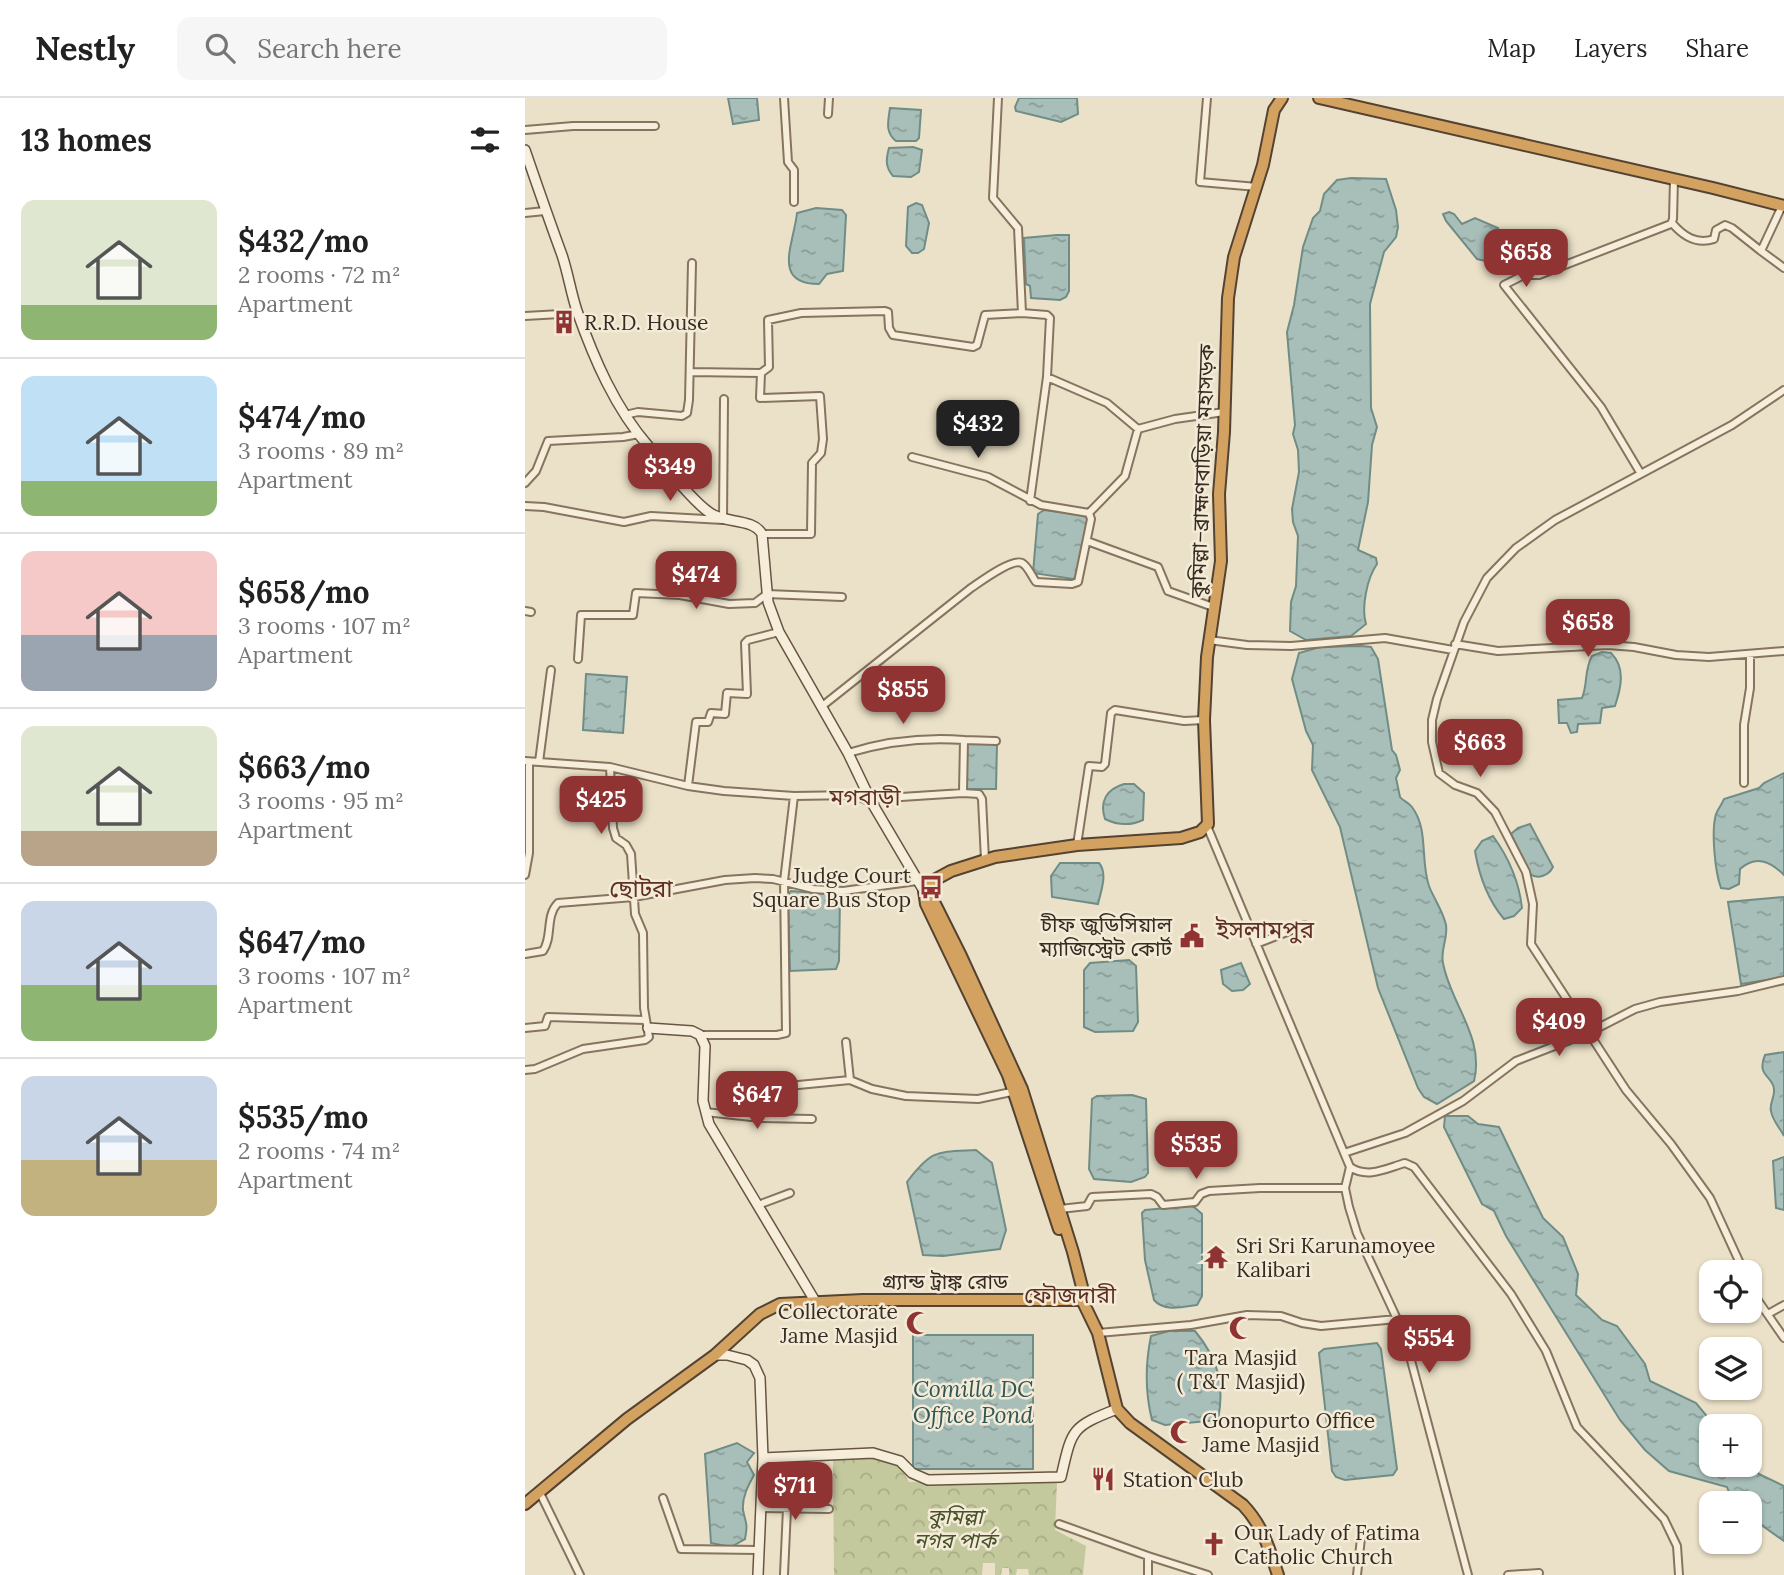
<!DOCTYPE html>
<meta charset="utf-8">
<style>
:root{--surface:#fff;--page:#f6f6f6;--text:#222;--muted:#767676;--line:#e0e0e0;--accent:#903433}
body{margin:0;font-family:Lora,"Noto Sans Bengali",serif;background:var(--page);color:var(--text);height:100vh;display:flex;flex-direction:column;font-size:26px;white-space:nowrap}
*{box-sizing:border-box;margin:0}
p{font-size:23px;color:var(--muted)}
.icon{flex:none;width:38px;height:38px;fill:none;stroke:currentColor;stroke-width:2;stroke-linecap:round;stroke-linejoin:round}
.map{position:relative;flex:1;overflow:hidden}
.side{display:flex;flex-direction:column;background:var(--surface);width:525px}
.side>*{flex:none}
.buttons{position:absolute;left:1174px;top:1162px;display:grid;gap:14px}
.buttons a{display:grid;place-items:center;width:63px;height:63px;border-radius:14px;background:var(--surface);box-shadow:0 2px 5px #0004;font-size:35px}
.price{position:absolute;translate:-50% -60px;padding:0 16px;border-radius:14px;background:var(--accent);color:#fff;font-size:23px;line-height:46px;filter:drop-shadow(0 2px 4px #0008)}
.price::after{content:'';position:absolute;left:50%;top:42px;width:21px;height:16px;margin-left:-10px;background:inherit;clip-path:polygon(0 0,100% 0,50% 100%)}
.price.current{background:#222;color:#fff}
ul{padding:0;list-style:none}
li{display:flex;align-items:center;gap:21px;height:175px;padding:0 21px}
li+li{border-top:2px solid var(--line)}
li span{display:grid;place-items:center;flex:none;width:196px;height:140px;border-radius:14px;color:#555}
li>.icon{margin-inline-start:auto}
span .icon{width:84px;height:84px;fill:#fffc;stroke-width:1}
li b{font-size:30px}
h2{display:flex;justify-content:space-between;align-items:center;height:84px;padding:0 21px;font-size:30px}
header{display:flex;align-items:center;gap:42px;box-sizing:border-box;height:98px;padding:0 35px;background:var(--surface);border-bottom:2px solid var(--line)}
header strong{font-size:33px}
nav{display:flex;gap:38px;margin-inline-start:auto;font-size:24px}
.search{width:490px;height:63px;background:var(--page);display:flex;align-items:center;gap:18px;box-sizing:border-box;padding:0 24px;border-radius:14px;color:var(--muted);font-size:26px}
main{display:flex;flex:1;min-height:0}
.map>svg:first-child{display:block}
.forest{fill:url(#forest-crowns)}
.water{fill:url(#water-ripples);stroke:#6f8d86;stroke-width:2}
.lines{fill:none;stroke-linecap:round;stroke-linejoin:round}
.street-casing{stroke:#86745e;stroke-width:10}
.secondary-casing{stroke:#685541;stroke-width:12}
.highway-casing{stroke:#544232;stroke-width:14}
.street{stroke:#f6eeda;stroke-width:6}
.secondary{stroke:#f6eeda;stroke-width:9}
.highway{stroke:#d3a260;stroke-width:10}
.labels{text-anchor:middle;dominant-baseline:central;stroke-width:5;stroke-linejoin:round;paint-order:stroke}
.poi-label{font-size:21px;fill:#372c21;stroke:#f3ebd7;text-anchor:start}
.street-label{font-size:21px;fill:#372c21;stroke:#f3ebd7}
.park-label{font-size:21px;font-style:italic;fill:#475229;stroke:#f3ebd7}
.neighbourhood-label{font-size:23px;fill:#603123;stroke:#f3ebd7}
.water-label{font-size:23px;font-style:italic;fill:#315654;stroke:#f3ebd7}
.quarter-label{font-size:24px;fill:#603123;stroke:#f3ebd7}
</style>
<header>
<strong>Nestly</strong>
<div class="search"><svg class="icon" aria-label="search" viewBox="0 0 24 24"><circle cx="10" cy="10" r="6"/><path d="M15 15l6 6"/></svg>Search here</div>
<nav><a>Map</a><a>Layers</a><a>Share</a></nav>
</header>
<main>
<section class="side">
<h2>13 homes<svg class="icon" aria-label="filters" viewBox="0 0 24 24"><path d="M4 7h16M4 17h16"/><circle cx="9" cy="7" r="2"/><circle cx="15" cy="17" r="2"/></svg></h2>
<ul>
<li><span style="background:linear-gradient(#dfe7d0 75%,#8fb573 0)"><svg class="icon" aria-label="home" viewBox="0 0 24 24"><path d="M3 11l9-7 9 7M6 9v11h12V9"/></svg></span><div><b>$432/mo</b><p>2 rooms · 72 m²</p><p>Apartment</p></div></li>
<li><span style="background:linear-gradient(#bfe0f5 75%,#8fb573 0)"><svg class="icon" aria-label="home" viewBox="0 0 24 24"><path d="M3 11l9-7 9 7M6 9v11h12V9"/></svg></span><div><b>$474/mo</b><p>3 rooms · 89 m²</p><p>Apartment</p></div></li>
<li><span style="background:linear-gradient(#f6c9c9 60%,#9aa5b1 0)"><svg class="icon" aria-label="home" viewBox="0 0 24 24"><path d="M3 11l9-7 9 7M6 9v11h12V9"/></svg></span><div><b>$658/mo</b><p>3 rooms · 107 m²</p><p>Apartment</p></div></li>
<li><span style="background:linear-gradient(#dfe7d0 75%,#b9a48a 0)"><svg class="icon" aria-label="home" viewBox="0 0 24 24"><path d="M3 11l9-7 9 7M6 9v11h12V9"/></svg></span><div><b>$663/mo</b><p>3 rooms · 95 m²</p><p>Apartment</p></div></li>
<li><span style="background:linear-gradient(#c9d6e8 60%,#8fb573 0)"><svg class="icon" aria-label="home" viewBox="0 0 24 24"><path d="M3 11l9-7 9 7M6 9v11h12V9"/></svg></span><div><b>$647/mo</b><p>3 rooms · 107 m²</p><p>Apartment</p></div></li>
<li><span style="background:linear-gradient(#c9d6e8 60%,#c2b280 0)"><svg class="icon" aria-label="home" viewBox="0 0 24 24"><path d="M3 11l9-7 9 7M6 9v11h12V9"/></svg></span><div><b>$535/mo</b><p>2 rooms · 74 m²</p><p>Apartment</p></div></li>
</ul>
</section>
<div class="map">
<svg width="1259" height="1477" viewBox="0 0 1259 1477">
<defs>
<pattern id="forest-crowns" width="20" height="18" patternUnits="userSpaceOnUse" patternTransform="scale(1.75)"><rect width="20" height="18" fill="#c3c99c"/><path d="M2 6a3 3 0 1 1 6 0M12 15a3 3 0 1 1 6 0" fill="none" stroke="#a8ad86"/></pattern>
<pattern id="water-ripples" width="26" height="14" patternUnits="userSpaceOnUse" patternTransform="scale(1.75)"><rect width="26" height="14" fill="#a8bfb9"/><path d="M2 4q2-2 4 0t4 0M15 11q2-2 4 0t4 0" fill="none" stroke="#8a9b96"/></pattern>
</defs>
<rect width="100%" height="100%" fill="#ebe1c8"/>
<path class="forest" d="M348 1360 374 1367 384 1384H532L530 1432 561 1448 558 1477H504L503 1471H492L491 1477H484V1470H477L476 1477H470V1465H458L457 1477H309L308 1362Z"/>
<path class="water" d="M203 0H232L234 22 208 26Z
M494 0H552L553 16 536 24 491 13 490 9Z
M365 10 396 12 394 40 391 43H371C360 34 363 24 365 10Z
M388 49 397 52 394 74 386 79 368 78C360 69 361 61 364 50Z
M826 80 861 81 871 112 873 129 871 139 859 154 845 206 846 310 852 329 847 347 843 404 833 452 851 460 852 466C842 480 836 510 841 526L826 538 781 542 765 533 766 504 771 488 773 438 768 424 767 411 774 374 773 352 768 336 770 327 762 234 769 207 778 149 788 120 795 113 799 96 812 82Z
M391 105 397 107 404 125 399 151 393 155H387L381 148 383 109Z
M291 110 317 112 321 117 318 173 302 176 294 186C246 186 269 145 272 115Z
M924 114 929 116 937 126 950 120 973 130 976 139 975 155 965 164 952 161 921 123 918 116Z
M532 137H544V193L541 199 535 202 506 200 505 188 501 186 499 140Z
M519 412 558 417 563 421 552 478 548 481 508 475 513 416Z
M836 548 846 549 853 561 867 652 871 657 875 672 871 680 875 699C878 703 883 704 887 709 904 732 895 762 904 788 909 801 918 813 921 827 923 841 915 852 918 865 925 905 960 939 949 983L912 1006 899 999 893 990 853 890 815 729 787 672 788 647 781 633 767 581 774 555 795 549Z
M1077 554 1086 555C1101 570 1096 590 1090 608L1077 610 1075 625 1053 626 1052 634 1046 635 1042 625H1034L1033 602 1057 600C1063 586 1059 572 1067 558Z
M61 576 102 579 98 635 58 632Z
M442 646H472L471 691H441Z
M1259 675V777C1245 763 1231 757 1215 771L1214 786 1204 791 1196 790C1190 774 1186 733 1191 716 1193 711 1197 706 1199 701L1234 690 1239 685Z
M599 686H609L619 695 618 722C605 728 592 727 580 721 574 703 582 691 599 686Z
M1005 726 1028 769C1024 777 1013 782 1005 776L986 736 993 730Z
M968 738C984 760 994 783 997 810L989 818 979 821C963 802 954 777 950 753L957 743Z
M535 765H574C583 775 576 793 573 806L527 799 526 778Z
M266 793 315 797 314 863 311 871 265 873 263 796Z
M1259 799V879L1216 886 1203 804Z
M604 862 611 868 613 924 608 933 570 934 559 929V872L565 865Z
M716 865 725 886 718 892 707 893 698 886 696 872Z
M1259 954V1038C1255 1030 1247 1022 1246 1013 1244 1006 1250 999 1249 991 1248 978 1231 978 1240 957Z
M607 997 621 1001 623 1075 620 1079 606 1084 569 1081 564 1071 567 1001 572 998Z
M920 1018H943L953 1026 974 1029 1018 1120 1038 1139 1053 1176 1051 1197 1077 1222 1092 1228 1120 1266 1125 1283 1171 1305 1190 1328H1186V1367L1225 1366 1234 1376 1259 1388V1443L1225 1419V1405H1208L1202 1389 1144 1373 1120 1352 1095 1322 981 1138 969 1113 957 1106 919 1029Z
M451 1052 467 1065 481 1132 475 1151 418 1158 398 1157 382 1084C407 1051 412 1054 451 1052Z
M1259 1059V1112L1251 1110 1248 1063Z
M664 1108 669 1109 677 1116V1198L672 1207C658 1209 639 1214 629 1202L620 1162 617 1115 620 1112Z
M644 1233H670C693 1261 700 1286 693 1322L640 1327 627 1322C620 1294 620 1267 626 1238Z
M388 1237H508V1371H388Z
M852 1245 856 1251 872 1371 868 1377 820 1382 811 1379 807 1373 794 1255 799 1251Z
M212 1345 229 1355 222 1364 229 1377C223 1388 217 1399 218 1412 221 1427 223 1424 220 1441L206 1449 186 1445 180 1356Z"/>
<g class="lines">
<g class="street-casing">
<path id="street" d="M259 0 263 64 269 72V104
M473 0 468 100 493 130 497 215 522 217 525 220 522 279 582 305 613 331 650 321 699 314
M682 0 675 84 732 89
M303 16 304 0
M0 32 48 28H130
M1257 108 1236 153 1259 170
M0 115 20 113
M1147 125C1158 138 1171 147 1189 141L1191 132 1200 127 1207 130 1236 153
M0 218 53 215
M165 274 236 275
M100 317 113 314 157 318 162 315 164 302 167 165
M387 359 463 379 516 407 564 415
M1116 376 1076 309 979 187 999 177H1014L1146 126 1148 121 1149 81
M0 385 11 373 23 343 98 339 114 336
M505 403 522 279
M0 408 19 409 99 424 126 418 198 422 199 301
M564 415 600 378 613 331
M237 436H286L287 365 296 355 298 341 295 298 235 300 236 275 244 269 243 222 276 215 360 213 363 214 364 230 368 237 448 249 452 247 460 217 497 215
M562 443 633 469 643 493 691 510
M0 513 6 514
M684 542 722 547 766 548 860 540 928 552
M930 546 973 553 1083 547 1109 549 1151 557 1184 559 1259 553
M53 561 56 517H108L111 495 155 497 204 506 230 505 242 496 317 499
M296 609 446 490C455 484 487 460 497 465 503 468 507 479 511 484L547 486 553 484 566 421 564 415
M323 655C362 643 398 639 439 642
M0 663 85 669 163 688 199 693 269 698 331 697 347 705
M14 664 26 572
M1219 685V627L1225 590V556
M163 688 171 624H183L186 615 200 616 202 595 222 596 220 545 223 542 254 534
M345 701 438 695
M682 728 825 1069C843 1081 862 1070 880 1065L889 1069 986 1196 1021 1253 1052 1329 1139 1421 1152 1448 1154 1477
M552 747 564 668 577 669 580 666 586 615 590 612 659 623 679 622
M460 762 457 701 454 696 438 695 439 642 471 643
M0 777 4 755V664
M731 846 780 827
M0 856 18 853C28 839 20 818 33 805L109 799 200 782 230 780 248 781 288 791 318 793 392 783
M0 930 20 928 23 919 120 922
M175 937H252L261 935 259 783 269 698
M321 944 325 982 347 991 381 998 453 1001 491 993
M0 972 10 971 58 951 120 942 124 939 119 910 118 835 110 816 106 756 101 747 91 740 88 730 85 669
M263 988 325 982
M180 1014 236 1020 287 1021
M819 1055 880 1035 938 1003 991 963 1063 935 1110 911 1135 904 1213 893 1259 882
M825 1069 820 1090 824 1109 832 1135 879 1236 943 1477
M233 1107 265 1095
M535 1111 562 1108 567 1099 626 1096 632 1099 638 1107 670 1104 676 1096 684 1093 735 1090H820
M1219 1174 1185 1100 1146 1046 1101 992 1006 846 1008 806 1001 774 970 714 952 695 930 687 914 675 907 644V622L912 601 939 524 962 480 991 450 1030 422 1207 327 1259 292
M1225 1187 1232 1201 1259 1240
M1243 1216 1259 1207
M573 1235 666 1227 722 1217 756 1218 777 1225 796 1228 872 1221
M15 1395 55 1477
M138 1400 156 1451 233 1452
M237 1410 304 1411
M534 1426 623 1458 683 1477
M259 1476 262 1411
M623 1477V1458
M832 1477 836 1440
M983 1477 1014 1475"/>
</g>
<g class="secondary-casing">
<path id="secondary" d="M0 52C12 87 24 122 37 157 43 175 46 195 52 213 69 261 90 310 124 349 141 368 165 401 185 415 201 426 228 420 237 436L243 504 254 534 323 655 347 705 399 793
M123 930 167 933 175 937 180 948 178 1003 184 1026 290 1203
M190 1257H202L222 1262 229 1267 235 1280 238 1360 233 1477
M238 1360 348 1355 375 1363 387 1375 403 1382 536 1379C547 1331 546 1329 592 1311"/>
</g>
<g class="highway-casing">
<path id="highway" d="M794 0 1188 90 1259 108
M399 793 402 786 426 773 470 759 552 747 656 740 675 734 683 726 679 622 682 559 696 463 694 396 699 334 703 200 709 159 738 67 749 12 757 0
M399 793 408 802 436 858 497 991 548 1154 557 1189V1202
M399 793 401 806 483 977 534 1131
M0 1406 102 1321 190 1257 235 1216 255 1206 338 1202H557L573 1235 592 1311 605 1325 718 1407C738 1428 744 1450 753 1477"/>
</g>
<use href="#street" class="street"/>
<use href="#secondary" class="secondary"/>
<use href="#highway" class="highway"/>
</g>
<defs>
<g id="building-bare" transform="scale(1.89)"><path d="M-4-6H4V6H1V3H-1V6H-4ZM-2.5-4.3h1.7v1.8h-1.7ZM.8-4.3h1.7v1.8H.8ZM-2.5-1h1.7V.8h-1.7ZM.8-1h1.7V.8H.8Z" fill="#903433" stroke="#f3ebd7" stroke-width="2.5" paint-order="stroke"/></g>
<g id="bus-bare" transform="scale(1.89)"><path d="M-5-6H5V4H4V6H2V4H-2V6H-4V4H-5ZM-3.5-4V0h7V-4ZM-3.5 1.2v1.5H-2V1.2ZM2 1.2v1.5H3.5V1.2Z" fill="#903433" stroke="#f3ebd7" stroke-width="2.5" paint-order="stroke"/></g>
<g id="civic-bare" transform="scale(1.89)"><path d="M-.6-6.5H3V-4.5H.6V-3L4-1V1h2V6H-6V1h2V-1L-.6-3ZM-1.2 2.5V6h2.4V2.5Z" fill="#903433" stroke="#f3ebd7" stroke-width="2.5" paint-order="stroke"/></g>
<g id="temple-bare" transform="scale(1.89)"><path d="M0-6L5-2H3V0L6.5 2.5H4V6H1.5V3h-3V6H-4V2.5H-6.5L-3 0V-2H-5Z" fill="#903433" stroke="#f3ebd7" stroke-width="2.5" paint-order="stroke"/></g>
<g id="mosque-bare" transform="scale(1.89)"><path d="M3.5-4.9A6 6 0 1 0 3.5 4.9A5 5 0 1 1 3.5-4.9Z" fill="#903433" stroke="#f3ebd7" stroke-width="2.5" paint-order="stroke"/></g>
<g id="restaurant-bare" transform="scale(1.89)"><path d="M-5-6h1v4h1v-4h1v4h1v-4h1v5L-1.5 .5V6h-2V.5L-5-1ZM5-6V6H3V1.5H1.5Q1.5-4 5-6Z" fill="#903433" stroke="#f3ebd7" stroke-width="2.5" paint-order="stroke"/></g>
<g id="church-bare" transform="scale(1.89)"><path d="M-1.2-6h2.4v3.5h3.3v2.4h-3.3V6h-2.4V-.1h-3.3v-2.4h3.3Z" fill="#903433" stroke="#f3ebd7" stroke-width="2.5" paint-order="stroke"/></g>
</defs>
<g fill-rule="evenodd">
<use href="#building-bare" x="39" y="224"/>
<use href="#bus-bare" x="406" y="789"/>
<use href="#civic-bare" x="667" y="838"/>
<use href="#temple-bare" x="691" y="1159"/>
<use href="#mosque-bare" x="393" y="1225"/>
<use href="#mosque-bare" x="716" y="1230"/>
<use href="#mosque-bare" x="657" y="1334"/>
<use href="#restaurant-bare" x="578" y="1381"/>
<use href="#church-bare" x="689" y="1446"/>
</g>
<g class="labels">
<g class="poi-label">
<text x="59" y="224">R.R.D. House</text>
<text x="386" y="777" text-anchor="end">Judge Court<tspan x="386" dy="24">Square Bus Stop</tspan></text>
<text x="647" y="826" text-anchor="end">চীফ জুডিসিয়াল<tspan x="647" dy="24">ম্যাজিস্ট্রেট কোর্ট</tspan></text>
<text x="711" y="1147">Sri Sri Karunamoyee<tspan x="711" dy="24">Kalibari</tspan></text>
<text x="373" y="1213" text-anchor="end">Collectorate<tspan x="373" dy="24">Jame Masjid</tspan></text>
<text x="716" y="1259" text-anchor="middle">Tara Masjid<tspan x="716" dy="24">( T&amp;T Masjid)</tspan></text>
<text x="677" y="1322">Gonopurto Office<tspan x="677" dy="24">Jame Masjid</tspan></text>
<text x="598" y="1381">Station Club</text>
<text x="709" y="1434">Our Lady of Fatima<tspan x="709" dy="24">Catholic Church</tspan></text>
</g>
<g class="street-label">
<text transform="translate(677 373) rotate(-88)">কুমিল্লা–ব্রাহ্মণবাড়িয়া মহাসড়ক</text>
<text x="420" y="1183">গ্র্যান্ড ট্রাঙ্ক রোড</text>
</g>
<g class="park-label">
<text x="430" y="1418">কুমিল্লা<tspan x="430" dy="24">নগর পার্ক</tspan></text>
</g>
<g class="neighbourhood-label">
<text x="340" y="698">মগবাড়ী</text>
<text x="545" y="1196">ফৌজদারী</text>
</g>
<g class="water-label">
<text x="448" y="1290">Comilla DC<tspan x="448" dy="26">Office Pond</tspan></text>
</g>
<g class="quarter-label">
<text x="116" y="790">ছোটরা</text>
<text x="740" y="831">ইসলামপুর</text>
</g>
</g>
</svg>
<div class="buttons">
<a><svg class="icon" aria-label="locate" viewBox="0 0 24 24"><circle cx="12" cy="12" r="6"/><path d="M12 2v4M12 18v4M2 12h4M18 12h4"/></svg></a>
<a><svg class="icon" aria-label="layers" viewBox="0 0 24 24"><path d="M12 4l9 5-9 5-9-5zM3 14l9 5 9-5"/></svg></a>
<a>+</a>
<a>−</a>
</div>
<b class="price" style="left:1001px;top:191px">$658</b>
<b class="price current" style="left:453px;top:362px">$432</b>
<b class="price" style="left:145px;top:405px">$349</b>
<b class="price" style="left:171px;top:513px">$474</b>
<b class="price" style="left:1063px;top:561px">$658</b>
<b class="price" style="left:378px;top:628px">$855</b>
<b class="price" style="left:955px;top:681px">$663</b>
<b class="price" style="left:76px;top:738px">$425</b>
<b class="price" style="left:1034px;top:960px">$409</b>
<b class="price" style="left:232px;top:1033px">$647</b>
<b class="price" style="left:671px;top:1083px">$535</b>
<b class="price" style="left:904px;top:1277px">$554</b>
<b class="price" style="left:270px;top:1424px">$711</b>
</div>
</main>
